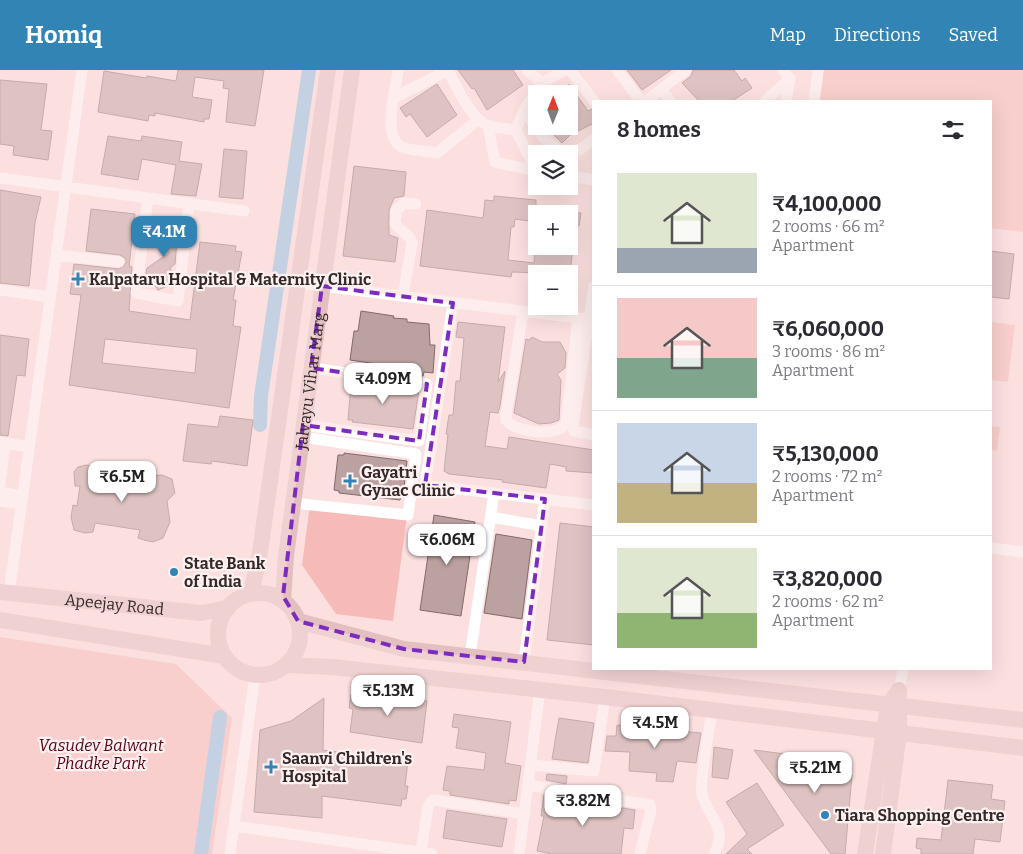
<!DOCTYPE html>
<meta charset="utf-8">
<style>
:root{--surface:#fff;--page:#f7f7f7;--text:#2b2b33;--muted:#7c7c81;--line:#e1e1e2;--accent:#3284b4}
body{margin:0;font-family:Bitter,serif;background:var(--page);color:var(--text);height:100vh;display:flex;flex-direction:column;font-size:19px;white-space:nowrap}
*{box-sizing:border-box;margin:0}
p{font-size:16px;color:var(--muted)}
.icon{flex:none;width:28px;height:28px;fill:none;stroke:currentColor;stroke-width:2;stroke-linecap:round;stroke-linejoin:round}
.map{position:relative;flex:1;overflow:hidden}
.drawer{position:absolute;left:592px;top:30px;width:400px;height:570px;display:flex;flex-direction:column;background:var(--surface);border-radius:0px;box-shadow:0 5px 20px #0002}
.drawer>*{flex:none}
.needle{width:32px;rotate:1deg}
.tools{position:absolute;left:528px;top:15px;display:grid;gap:10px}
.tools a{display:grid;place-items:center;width:50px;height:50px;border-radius:0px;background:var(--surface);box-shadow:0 5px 20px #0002;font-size:25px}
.price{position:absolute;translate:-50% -42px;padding:0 11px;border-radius:10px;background:#fff;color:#222;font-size:16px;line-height:32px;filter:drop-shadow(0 1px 2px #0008)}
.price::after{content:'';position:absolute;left:50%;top:30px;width:15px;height:11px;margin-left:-8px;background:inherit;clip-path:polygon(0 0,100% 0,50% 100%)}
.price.selected{background:var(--accent);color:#fff}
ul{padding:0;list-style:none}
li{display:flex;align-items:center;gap:15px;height:125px;padding:0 25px}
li+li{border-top:1px solid var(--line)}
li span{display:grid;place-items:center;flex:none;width:140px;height:100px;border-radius:0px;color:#555}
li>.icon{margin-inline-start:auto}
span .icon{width:60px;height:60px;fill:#fffc;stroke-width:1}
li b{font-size:21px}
h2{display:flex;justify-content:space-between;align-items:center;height:60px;padding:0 25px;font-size:21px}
header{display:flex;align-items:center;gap:30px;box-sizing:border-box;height:70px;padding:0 25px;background:var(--accent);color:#fff}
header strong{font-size:24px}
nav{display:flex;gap:28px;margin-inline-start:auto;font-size:18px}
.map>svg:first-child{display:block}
.green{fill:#f6bab9}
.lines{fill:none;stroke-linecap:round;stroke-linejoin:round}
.canal{stroke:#7fbee9;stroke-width:14}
.building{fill:#bba1a0;stroke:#826a6a;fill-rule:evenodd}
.street{stroke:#fff;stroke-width:11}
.secondary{stroke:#e3bfc0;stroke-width:16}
.marked{fill:none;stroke:#7b2cbf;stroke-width:4;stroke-dasharray:10 6;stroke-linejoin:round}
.poi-dot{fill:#3284b4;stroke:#fdf1f1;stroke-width:2}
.labels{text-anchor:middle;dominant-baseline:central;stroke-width:4.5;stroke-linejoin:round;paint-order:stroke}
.poi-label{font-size:16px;font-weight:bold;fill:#342929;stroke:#fdf1f1;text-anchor:start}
.street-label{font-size:16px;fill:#342929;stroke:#fdf1f1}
.park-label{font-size:16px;font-style:italic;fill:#5a0011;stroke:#fdf1f1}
</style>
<header>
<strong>Homiq</strong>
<nav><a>Map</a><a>Directions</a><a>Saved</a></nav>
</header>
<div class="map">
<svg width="1023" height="784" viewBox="0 0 1023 784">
<rect width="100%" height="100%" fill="#fbe0df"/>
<path class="green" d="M824 0H1023V162L991 158V31H820Z
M991 252 1015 255 1008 312 991 310Z
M991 356 1000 357 997 381 991 380Z
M310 434 407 446 393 551 336 544 302 495Z
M0 567 176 594 232 648 212 784H0Z"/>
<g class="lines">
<path class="canal" d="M260 355 261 326 309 0
M201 784 220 647"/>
</g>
<path class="building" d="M178 0H264L255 56 226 52 229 19 223 18 224 11 195 7 192 27 212 30 209 49H204V52L155 43V46L149 45 148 51 98 42 104 1 146 8 147 6 176 11Z
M458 0H513L523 15 487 40 474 18 472 19Z
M627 0H671L642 20Z
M693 0H734L742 11 745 8 752 18 732 31H699L682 13 691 6Z
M0 10 47 14 41 60 52 61 48 90 13 85 14 76 0 74Z
M437 14 457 45 427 67 410 44 406 47 400 38Z
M569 14 588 41 594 38V53L570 65 562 73 545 56H569Z
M108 66 141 71 142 66 182 72 179 91 202 94 196 126 171 124 176 95 142 89 138 110 101 104Z
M224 79 247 81 243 129 219 127Z
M354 96 406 102 404 126 394 128 389 140V165L398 168 395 192 343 186Z
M0 120 41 127 35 153 29 216 0 213Z
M494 126 536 130V152L515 149 514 157H511L508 190 534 193 535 176H573L570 204 512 202 511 207 420 196 427 140 483 148 485 130 494 131Z
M91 139 135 144 129 196 132 197 129 241 190 250 200 172 236 176 235 181 242 182 233 230H236L233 256 241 257 229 338 69 315 81 225 70 224 74 194 119 199 126 193V189L120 185 86 181ZM105 269 197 279 195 303 102 293Z
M569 142 581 143 579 156 569 155Z
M179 153 178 164 175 167 177 169 175 194 170 198 173 205 169 210 172 214 158 220 146 203 147 198 169 183 150 174 157 166Z
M991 181 1014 184 1009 229 991 227Z
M361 241 394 246 393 248 407 249V252L429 254 430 275H435L433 303 424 302 423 306 390 301 391 296 350 290 354 261H358Z
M458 252 505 257 498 312 505 301 500 336 498 343 490 342 485 376 507 379 509 367 594 380V403L566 401V397L550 394 546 418 502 412 503 410 449 404 444 401 448 364H446L449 345H453L456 311H460L464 268 456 267Z
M0 265 29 269 25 306 17 305 8 366 0 365Z
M532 267 542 272H560L566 283 565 298 557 304 561 310 559 350 551 353 539 354 514 343 526 269 529 270Z
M358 312 419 320 413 359 352 352 353 350H348L351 314 358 315Z
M220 346 253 350 247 396 212 391 211 394 183 391 188 354 218 357Z
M344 383 407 391 403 427 401 426 400 430 339 423V421L334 420 338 385H344Z
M86 395 103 397 101 406 152 413 153 406 162 405 172 409 175 423 167 431 170 452 163 468 153 472 144 470 138 468 140 460 95 453 93 462 85 463 74 460 71 447 73 435 77 436 80 416H75L74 402 78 397Z
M434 445 475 452 461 546 420 540Z
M560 453 594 457V575L547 570Z
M496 464 532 470 522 549 484 543Z
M361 621 400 630V627L427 631 422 673 350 662 353 639 349 638 351 624 360 626Z
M324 628 323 680 354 684 353 691 389 695 390 689 408 691 405 716H408L406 729H402L401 736 322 726V748L254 742 260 660 291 651Z
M454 644 511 652 505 693 521 696 516 731 509 730V734L450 725V721L443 720 447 696 484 700 486 683 456 678 459 658 452 657Z
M559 648 594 653 588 693 552 689Z
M617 655 701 663 696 693 677 691 673 712 656 711 657 703 629 701 630 682 605 681 607 666H616Z
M714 677 733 680 728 709 712 707Z
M754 680 816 688 852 705 845 784H831Z
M547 704 567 706 566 714 546 710Z
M948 710 993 715 991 729 1005 731 1000 772 975 769 973 784H921V779L916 778 917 768 941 770Z
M757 713 784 755 747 779 752 784H726L747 764 726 732Z
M544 725 635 740 633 759 624 758 621 784H552L537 781 544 746H541Z
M447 740 507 749 502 777 443 768Z"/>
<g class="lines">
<path class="street" d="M398 0C396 19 381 67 402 77 412 81 427 81 437 83L478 50
M448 0C456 16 471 50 489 56 498 58 507 59 516 60
M527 0 542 13 564 0
M570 0 594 31
M617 0 641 31
M662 20 670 31
M395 27 449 0
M646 31 686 0
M765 31 790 9 783 0
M786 31 790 8
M814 31 818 0
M524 40 543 67 562 83 581 79 594 69
M488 55 495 92 536 101
M536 101 516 60 524 40 542 13
M569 106 594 110
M0 108 244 141
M148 128 136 223 178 231 189 134
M56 185 119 192
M298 213 594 250
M594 216 573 356 574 361 594 365
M0 220 50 227
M403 226 412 173 410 168 395 154 396 141 404 133 416 134
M453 233 425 415 594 435
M523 242 506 344V350C517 363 554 367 566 354L578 248
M303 355 419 371 427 314 311 298
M0 372 29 377
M0 413 5 373
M0 422 22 426
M0 431 21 434
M293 433 408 445 416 384 302 367
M491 447 542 456
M991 478 1023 482
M9 523 82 0
M470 586 494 423
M524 592 545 429
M899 620 903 599
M712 640C710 656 699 712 702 724 708 748 729 757 714 784
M531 695 594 701 605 627
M528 715 650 735 651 740 640 784
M234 756 432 784
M421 782 428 736 433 730 525 744
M230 784 255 605
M519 784 540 619"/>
<g class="secondary">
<path id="s1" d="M0 522 201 543 228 538"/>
<circle cx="259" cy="564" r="41"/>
<path d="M251 524 260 482 328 0"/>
<path id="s2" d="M283 531 286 486 352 0"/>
<path d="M0 550 224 586"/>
<path d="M298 551 404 579 1023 650"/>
<path d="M287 595 333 597 605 627 1023 678"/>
<path d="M865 784 888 635 899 620"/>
<path d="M883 784 899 663V625"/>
</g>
</g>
<path d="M0 0H1023V784H0ZM322 216 453 233 425 415 545 429 524 592 404 579 298 551 283 526 303 355 419 371 427 314 311 298Z" fill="#fbe0df" fill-opacity=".55" fill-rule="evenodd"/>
<path class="marked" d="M322 216 453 233 425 415 545 429 524 592 404 579 298 551 283 526 303 355 419 371 427 314 311 298Z"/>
<g class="poi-dot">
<path d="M75.5 201.5h5v5h5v5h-5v5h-5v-5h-5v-5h5z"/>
<path d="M347.5 403.5h5v5h5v5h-5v5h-5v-5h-5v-5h5z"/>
<circle cx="174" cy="502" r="5"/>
<path d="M268.5 689.5h5v5h5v5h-5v5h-5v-5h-5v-5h5z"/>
<circle cx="825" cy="745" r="5"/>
</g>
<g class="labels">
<g class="poi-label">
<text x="89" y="209">Kalpataru Hospital &amp; Maternity Clinic</text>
<text x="361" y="402">Gayatri<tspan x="361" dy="18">Gynac Clinic</tspan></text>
<text x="184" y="493">State Bank<tspan x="184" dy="18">of India</tspan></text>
<text x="282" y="688">Saanvi Children's<tspan x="282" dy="18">Hospital</tspan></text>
<text x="835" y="745">Tiara Shopping Centre</text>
</g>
<g class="street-label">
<text stroke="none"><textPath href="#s2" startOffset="222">Jalvayu Vihar Marg</textPath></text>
<text stroke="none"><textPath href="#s1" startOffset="115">Apeejay Road</textPath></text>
</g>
<g class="park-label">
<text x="101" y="675">Vasudev Balwant<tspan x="101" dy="18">Phadke Park</tspan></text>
</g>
</g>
</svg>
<div class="tools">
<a><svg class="needle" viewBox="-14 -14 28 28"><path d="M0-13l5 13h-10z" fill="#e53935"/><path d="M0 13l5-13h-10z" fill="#7c7c81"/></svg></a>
<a><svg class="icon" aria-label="layers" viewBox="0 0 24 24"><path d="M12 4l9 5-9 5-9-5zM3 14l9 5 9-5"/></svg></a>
<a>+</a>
<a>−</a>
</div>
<b class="price selected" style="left:164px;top:188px">₹4.1M</b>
<b class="price" style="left:383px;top:335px">₹4.09M</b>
<b class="price" style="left:122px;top:433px">₹6.5M</b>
<b class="price" style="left:447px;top:496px">₹6.06M</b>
<b class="price" style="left:388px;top:647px">₹5.13M</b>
<b class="price" style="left:655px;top:679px">₹4.5M</b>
<b class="price" style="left:815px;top:724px">₹5.21M</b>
<b class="price" style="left:583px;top:757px">₹3.82M</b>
<section class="drawer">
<h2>8 homes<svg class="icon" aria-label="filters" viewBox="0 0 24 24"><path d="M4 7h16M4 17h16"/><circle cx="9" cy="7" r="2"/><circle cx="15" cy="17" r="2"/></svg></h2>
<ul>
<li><span style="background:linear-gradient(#dfe7d0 75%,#9aa5b1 0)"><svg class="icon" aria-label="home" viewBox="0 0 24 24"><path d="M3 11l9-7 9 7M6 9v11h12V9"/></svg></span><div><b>₹4,100,000</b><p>2 rooms · 66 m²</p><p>Apartment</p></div></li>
<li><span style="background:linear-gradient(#f6c9c9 60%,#7fa58c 0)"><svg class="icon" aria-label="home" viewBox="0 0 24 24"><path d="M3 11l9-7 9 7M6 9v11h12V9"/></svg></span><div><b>₹6,060,000</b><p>3 rooms · 86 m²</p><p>Apartment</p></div></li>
<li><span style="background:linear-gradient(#c9d6e8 60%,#c2b280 0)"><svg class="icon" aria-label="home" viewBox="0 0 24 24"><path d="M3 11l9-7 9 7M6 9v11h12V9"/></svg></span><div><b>₹5,130,000</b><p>2 rooms · 72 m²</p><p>Apartment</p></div></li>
<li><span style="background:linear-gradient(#dfe7d0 65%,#8fb573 0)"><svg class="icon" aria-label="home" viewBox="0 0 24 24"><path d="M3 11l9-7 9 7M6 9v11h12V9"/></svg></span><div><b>₹3,820,000</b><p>2 rooms · 62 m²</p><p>Apartment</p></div></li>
</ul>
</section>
</div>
